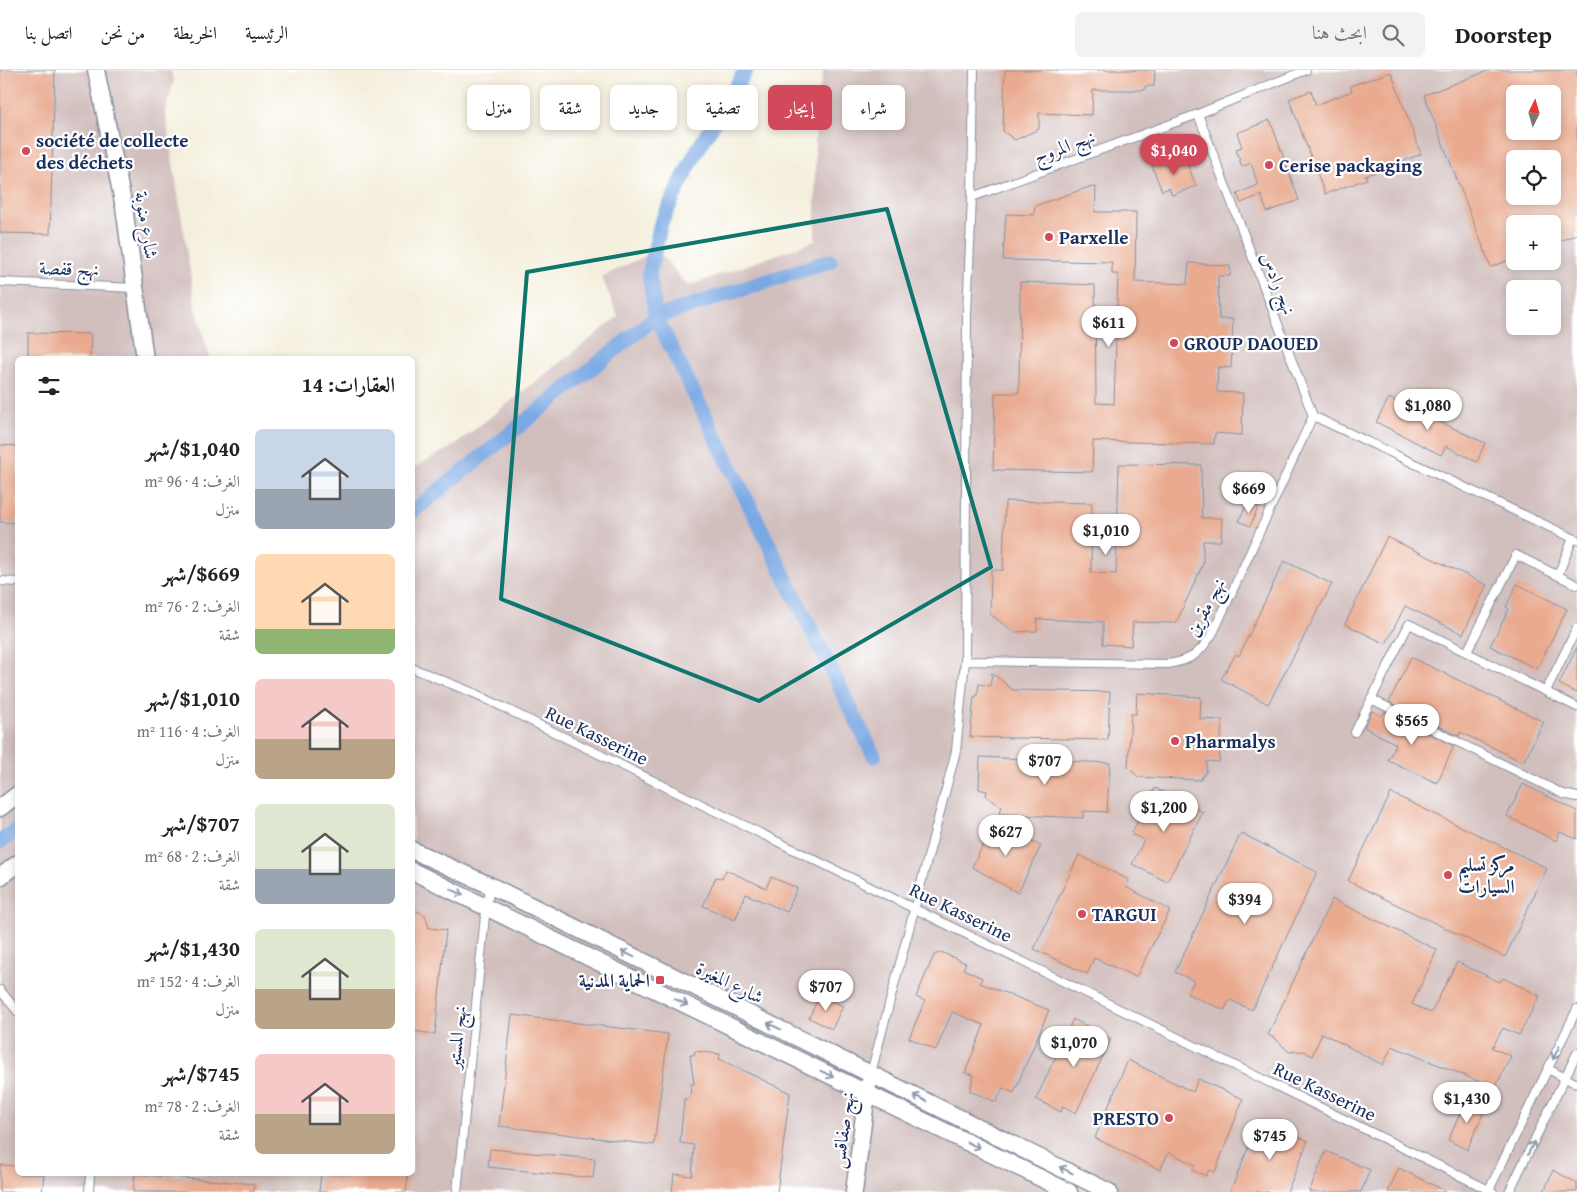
<!DOCTYPE html>
<html lang="ar">
<meta charset="utf-8">
<style>
:root{--surface:#fff;--page:#f2f2f2;--text:#222;--muted:#767676;--line:#e0e0e0;--accent:#d1495b}
body{margin:0;font-family:"Gentium Book Plus",Amiri,serif;background:var(--page);color:var(--text);direction:rtl;height:100vh;display:flex;flex-direction:column;font-size:19px;white-space:nowrap}
*{box-sizing:border-box;margin:0}
p{font-size:16px;color:var(--muted)}
.icon{flex:none;width:28px;height:28px;fill:none;stroke:currentColor;stroke-width:2;stroke-linecap:round;stroke-linejoin:round}
.map{position:relative;flex:1;overflow:hidden;direction:ltr}
.sheet{position:absolute;left:15px;top:286px;width:400px;height:820px;display:flex;flex-direction:column;background:var(--surface);border-radius:8px;box-shadow:0 2px 8px #0003;direction:rtl}
.sheet>*{flex:none}
.top-card{position:absolute;left:430px;top:15px;width:475px;height:45px;direction:rtl;display:flex;gap:10px}
.needle{width:32px;rotate:5deg}
.buttons{position:absolute;left:1506px;top:15px;display:grid;gap:10px}
.buttons a{display:grid;place-items:center;width:55px;height:55px;border-radius:8px;background:var(--surface);box-shadow:0 2px 8px #0003;font-size:25px}
.price{position:absolute;translate:-50% -42px;padding:0 11px;border-radius:18px;background:#fff;color:#222;font-size:16px;line-height:32px;filter:drop-shadow(0 1px 2px #0008)}
.price::after{content:'';position:absolute;left:50%;top:30px;width:15px;height:11px;margin-left:-8px;background:inherit;clip-path:polygon(0 0,100% 0,50% 100%)}
.price.current{background:var(--accent);color:#fff}
ul{padding:0;list-style:none}
li{display:flex;align-items:center;gap:15px;height:125px;padding:0 20px}
li span{display:grid;place-items:center;flex:none;width:140px;height:100px;border-radius:8px;color:#555}
li>.icon{margin-inline-start:auto}
span .icon{width:60px;height:60px;fill:#fffc;stroke-width:1}
li b{font-size:21px}
h2{display:flex;justify-content:space-between;align-items:center;height:60px;padding:0 20px;font-size:21px}
.tag{padding:0 18px;border-radius:8px;background:var(--surface);box-shadow:0 2px 8px #0003;font-size:18px;line-height:45px}
.tag.current{background:var(--accent);color:#fff}
header{display:flex;align-items:center;gap:30px;box-sizing:border-box;height:70px;padding:0 25px;background:var(--surface);border-bottom:1px solid var(--line)}
header strong{font-size:24px}
nav{display:flex;gap:28px;margin-inline-start:auto;font-size:18px}
.search{width:350px;height:45px;background:var(--page);display:flex;align-items:center;gap:12px;box-sizing:border-box;padding:0 18px;border-radius:8px;color:var(--muted);font-size:19px}
.map>svg:first-child{display:block}
.industrial{fill:#d1bfbe;fill-rule:evenodd}
.lines{fill:none;stroke-linecap:round;stroke-linejoin:round}
.canal{stroke:#79a8e3;stroke-width:15}
.building{fill:#e9aa8f;fill-rule:evenodd}
.service-casing{stroke:#888f9e;stroke-width:10}
.minor-casing{stroke:#888f9e;stroke-width:19}
.service{stroke:#fff;stroke-width:8}
.minor{stroke:#fff;stroke-width:16}
.oneway{stroke:#8d97ae}
.marked{fill:none;stroke:#0f766e;stroke-width:4;stroke-linejoin:round}
.poi-dot{fill:#d1495b;stroke:#fff;stroke-width:2}
.labels{text-anchor:middle;dominant-baseline:central;stroke-width:4.5;stroke-linejoin:round;paint-order:stroke}
.poi-label{font-size:19px;font-weight:bold;fill:#1b2f5e;stroke:#fff;text-anchor:start}
.street-label{font-size:19px;fill:#1b2f5e;stroke:#fff}
</style>
<header>
<strong>Doorstep</strong>
<div class="search"><svg class="icon" aria-label="search" viewBox="0 0 24 24"><circle cx="10" cy="10" r="6"/><path d="M15 15l6 6"/></svg>ابحث هنا</div>
<nav><a>الرئيسية</a><a>الخريطة</a><a>من نحن</a><a>اتصل بنا</a></nav>
</header>
<div class="map">
<svg width="1577" height="1122" viewBox="0 0 1577 1122">
<rect width="100%" height="100%" fill="#fff"/>
<filter id="ink" filterUnits="userSpaceOnUse"><feTurbulence type="fractalNoise" baseFrequency=".02" numOctaves="2"/><feDisplacementMap in="SourceGraphic" scale="10" xChannelSelector="R" yChannelSelector="G"/><feConvolveMatrix kernelMatrix="1 2 1 2 8 2 1 2 1" color-interpolation-filters="sRGB"/></filter>
<filter id="wash" filterUnits="userSpaceOnUse"><feTurbulence type="fractalNoise" baseFrequency=".0096" numOctaves="4" result="noise"/><feDisplacementMap in="SourceGraphic" scale="20" xChannelSelector="R" yChannelSelector="G"/><feGaussianBlur stdDeviation="1.12" result="paint"/><feColorMatrix in="noise" values="0 0 0 0 0 0 0 0 0 0 0 0 0 0 0 0 0 1.4 0 .05"/><feComposite in="paint" operator="in"/></filter>
<g filter="url(#wash)">
<rect width="100%" height="100%" fill="#f4efdd"/>
<path class="industrial" d="M0 0H170L174 10 165 41 195 234 210 289H18V1104H412L413 398 455 375 618 247 602 207 657 180 688 216 815 171V37L824 0H1577V1122H0ZM1515 24H1552V61H1515ZM1515 89H1552V126H1515ZM1515 154H1552V191H1515ZM1515 219H1552V256H1515Z"/>
<g class="lines">
<path class="canal" d="M746 0 695 84 661 153 649 204 656 247 874 686
M412 442 656 247 830 191
M0 772 18 758"/>
</g>
<g id="blocks">
<path class="building" d="M0 0H55L50 164 0 163Z
M1005 0H1155L1154 16H1145V20H1093L1092 45 1039 43V59L1015 70 1003 61Z
M1490 0H1577V164L1552 174V154H1515V188L1491 197 1424 25ZM1515 24H1552V61H1515ZM1515 89H1552V126H1515Z
M1391 2 1421 84 1365 106 1367 109 1325 124 1289 29 1311 21 1316 35 1352 21 1350 16Z
M1270 50 1299 130 1267 142 1261 125 1241 133 1237 124 1258 115 1251 93 1242 97 1236 79 1242 77 1237 63Z
M1173 87 1187 93 1196 116 1172 125 1169 118 1162 121 1152 96Z
M1096 117 1095 142H1136L1135 212 1187 214 1189 193 1230 196V206H1218L1219 249H1233L1231 298 1218 297 1217 322 1243 323 1242 365 1215 363 1214 374 1093 371 1092 402 993 400 995 323H1019L1020 212 1095 215 1096 333 1114 334 1118 204H1112V192L1003 190 1006 144 1034 145 1035 136 1086 118Z
M28 263 91 264 90 289H28Z
M1389 328 1485 373 1477 392 1446 376 1441 385 1376 352Z
M0 375 18 376V453L0 452Z
M1119 394 1201 395 1202 448H1222L1221 471H1203V494L1176 553 1133 552 1131 576 1103 574V552L1037 549V561L1014 562 990 544 991 500H1003L1005 431 1092 433 1091 503 1116 504Z
M1248 431 1259 436 1250 456 1239 451Z
M1387 467 1487 515 1463 564 1405 536 1386 574 1345 554Z
M1284 491 1332 514 1268 634 1221 609 1236 584 1239 586Z
M1517 514 1567 539 1537 599 1490 576 1509 539 1506 537Z
M1577 577V623L1559 614Z
M1411 587 1544 652 1523 692 1460 662 1459 666 1389 632Z
M992 603 1013 620 1110 622 1108 670 970 667 974 627 977 626 979 614 990 616Z
M1137 623 1201 627 1200 649 1222 650 1219 692 1207 691 1206 702 1200 710 1138 707 1128 697 1131 644H1136Z
M1372 641 1382 646 1384 642 1454 676 1437 713 1388 690 1396 674 1364 657Z
M980 687 1110 693 1107 742 1084 741 1083 748 999 744 1002 737 986 726 987 721 979 719Z
M1523 714 1577 741V769L1560 762 1556 771 1507 746Z
M1155 718 1203 742 1167 812 1132 794 1144 770 1131 764Z
M1391 723 1547 798 1505 887 1348 811Z
M994 753 1041 776 1018 823 972 797Z
M1241 763 1317 802 1252 940 1230 930 1224 940 1187 924 1194 911 1175 902Z
M1079 785 1129 810 1126 817 1170 840 1136 907 1094 888 1087 904 1034 879Z
M726 800 766 818 771 807 797 818 787 842 746 824 735 850 703 836 716 807 722 809Z
M1332 829 1437 880 1412 934 1431 943 1457 892 1500 912 1503 908 1540 926 1519 965 1503 958 1492 978 1511 986 1495 1018 1392 976 1383 995 1322 963 1312 986 1304 981 1289 982 1276 969 1268 965Z
M412 839 425 845 429 858 446 860 435 964 412 961Z
M941 882 966 893 963 899 982 908 980 913 1049 940 1014 1023 1003 1018 996 1032 970 1021 974 1005 965 1003 984 955 952 942 936 980 909 968 925 931 916 927 934 885Z
M820 925 843 936 832 959 809 948Z
M512 945 668 964 654 1075 499 1056Z
M1073 949 1111 969 1076 1043 1063 1036 1061 1042 1036 1029Z
M695 981 720 984 719 989 790 1023 777 1122H672L674 1104 692 1106 694 1075 680 1073 684 1029 690 1028 691 1014H694L690 985H694Z
M1128 990 1193 1022 1198 1009 1243 1029 1215 1102 1209 1100 1206 1106 1192 1100 1195 1095 1169 1082 1160 1100 1095 1068Z
M1467 1028 1486 1037 1467 1080 1448 1070Z
M1260 1050 1308 1071 1287 1122H1230Z
M490 1079 595 1089 593 1108 488 1097Z
M1326 1081 1370 1100 1361 1122H1309Z
M0 1095 18 1096V1104H44L42 1122H0Z
M1399 1098 1447 1122H1388Z
M1553 1100 1577 1113V1122H1544Z
M135 1104 254 1114V1122H133Z
M321 1104H408L406 1122H319Z"/>
</g>
</g>
<g filter="url(#ink)">
<use href="#blocks" fill-opacity="0" stroke="#888f9e" stroke-width="1"/>
<g class="lines">
<g class="service-casing">
<path id="service" d="M1198 44 1313 346 1577 470
M972 127 1198 44 1306 0
M0 212 135 218
M1558 505 1573 468
M0 511 18 512
M1467 582 1516 485 1577 515
M965 591 1168 594C1193 590 1199 584 1213 563L1313 346
M412 598 476 624 1493 1122
M1546 621 1577 558
M1371 629 1563 724 1577 727
M1355 662 1409 554 1577 637
M0 920 18 942
M1548 999 1577 1014
M871 1003 956 681 965 591 967 243 972 127 974 0
M89 1122 90 1104
M457 1122 486 836 491 816
M1488 1122 1577 939
M1509 1122 1577 983"/>
</g>
<g class="minor-casing">
<path id="minor" d="M96 0 124 137 145 289
M0 738 18 724
M412 780 491 816 1109 1122
M412 801 1069 1122
M0 807 18 793
M854 1122 868 1015"/>
</g>
<use href="#service" class="service"/>
<use href="#minor" class="minor"/>
</g>
<defs><path id="oneway-shaft" d="M-6 0H5M1.5-3L5.5 0L1.5 3" fill="none" stroke-width="1.6" stroke-linecap="round" stroke-linejoin="round" transform="scale(1.25)"/></defs>
<g class="oneway">
<use href="#oneway-shaft" transform="translate(457 822) rotate(25)"/>
<use href="#oneway-shaft" transform="translate(628 884) rotate(-154)"/>
<use href="#oneway-shaft" transform="translate(681 932) rotate(26)"/>
<use href="#oneway-shaft" transform="translate(774 956) rotate(-154)"/>
<use href="#oneway-shaft" transform="translate(1556 983) rotate(116)"/>
<use href="#oneway-shaft" transform="translate(827 1004) rotate(26)"/>
<use href="#oneway-shaft" transform="translate(920 1028) rotate(-153)"/>
<use href="#oneway-shaft" transform="translate(973 1075) rotate(26)"/>
<use href="#oneway-shaft" transform="translate(1531 1078) rotate(-64)"/>
<use href="#oneway-shaft" transform="translate(1066 1100) rotate(-153)"/>
</g>
</g>
<path class="marked" d="M887 139 991 497 759 631 501 529 527 202Z"/>
<g class="poi-dot">
<circle cx="26" cy="81" r="5"/>
<circle cx="1269" cy="95" r="5"/>
<circle cx="1049" cy="167" r="5"/>
<circle cx="1174" cy="273" r="5"/>
<circle cx="1175" cy="671" r="5"/>
<circle cx="1448" cy="805" r="5"/>
<circle cx="1082" cy="844" r="5"/>
<rect x="655" y="905" width="10" height="10" rx="2.5"/>
<circle cx="1169" cy="1048" r="5"/>
</g>
<g class="labels">
<g class="poi-label">
<text x="36" y="70">société de collecte<tspan x="36" dy="22">des déchets</tspan></text>
<text x="1279" y="95">Cerise packaging</text>
<text x="1059" y="167">Parxelle</text>
<text x="1184" y="273">GROUP DAOUED</text>
<text x="1185" y="671">Pharmalys</text>
<text x="1458" y="794">مركز تسليم<tspan x="1458" dy="22">السيارات</tspan></text>
<text x="1092" y="844">TARGUI</text>
<text x="650" y="910" text-anchor="end">الحماية المدنية</text>
<text x="1159" y="1048" text-anchor="end">PRESTO</text>
</g>
<g class="street-label">
<text transform="translate(1064 76) rotate(-20)">نهج المروج</text>
<text transform="translate(147 155) rotate(81)">شارع منوبة</text>
<text transform="translate(69 198) rotate(2)">نهج قفصة</text>
<text transform="translate(1279 213) rotate(69)">نهج رادس</text>
<text transform="translate(1205 537) rotate(-62)">نهج مقرين</text>
<text transform="translate(597 665) rotate(26)">Rue Kasserine</text>
<text transform="translate(961 842) rotate(26)">Rue Kasserine</text>
<text transform="translate(730 912) rotate(26)">شارع المغيرة</text>
<text transform="translate(456 967) rotate(-84)">نهج المستير</text>
<text transform="translate(1325 1021) rotate(26)">Rue Kasserine</text>
<text transform="translate(842 1060) rotate(-82)">نهج صفاقس</text>
</g>
</g>
</svg>
<div class="buttons">
<a><svg class="needle" viewBox="-14 -14 28 28"><path d="M0-13l5 13h-10z" fill="#e53935"/><path d="M0 13l5-13h-10z" fill="#767676"/></svg></a>
<a><svg class="icon" aria-label="locate" viewBox="0 0 24 24"><circle cx="12" cy="12" r="6"/><path d="M12 2v4M12 18v4M2 12h4M18 12h4"/></svg></a>
<a>+</a>
<a>−</a>
</div>
<b class="price current" style="left:1174px;top:106px">$1,040</b>
<b class="price" style="left:1109px;top:278px">$611</b>
<b class="price" style="left:1428px;top:361px">$1,080</b>
<b class="price" style="left:1249px;top:444px">$669</b>
<b class="price" style="left:1106px;top:486px">$1,010</b>
<b class="price" style="left:1412px;top:676px">$565</b>
<b class="price" style="left:1045px;top:716px">$707</b>
<b class="price" style="left:1164px;top:763px">$1,200</b>
<b class="price" style="left:1006px;top:787px">$627</b>
<b class="price" style="left:1245px;top:855px">$394</b>
<b class="price" style="left:826px;top:942px">$707</b>
<b class="price" style="left:1074px;top:998px">$1,070</b>
<b class="price" style="left:1467px;top:1054px">$1,430</b>
<b class="price" style="left:1270px;top:1091px">$745</b>
<div class="top-card">
<a class="tag">شراء</a>
<a class="tag current">إيجار</a>
<a class="tag">تصفية</a>
<a class="tag">جديد</a>
<a class="tag">شقة</a>
<a class="tag">منزل</a>
</div>
<section class="sheet">
<h2>العقارات: 14<svg class="icon" aria-label="filters" viewBox="0 0 24 24"><path d="M4 7h16M4 17h16"/><circle cx="9" cy="7" r="2"/><circle cx="15" cy="17" r="2"/></svg></h2>
<ul>
<li><span style="background:linear-gradient(#c9d6e8 60%,#9aa5b1 0)"><svg class="icon" aria-label="home" viewBox="0 0 24 24"><path d="M3 11l9-7 9 7M6 9v11h12V9"/></svg></span><div><b>$1,040/شهر</b><p>الغرف: 4 · 96 m²</p><p>منزل</p></div></li>
<li><span style="background:linear-gradient(#ffd9b3 75%,#8fb573 0)"><svg class="icon" aria-label="home" viewBox="0 0 24 24"><path d="M3 11l9-7 9 7M6 9v11h12V9"/></svg></span><div><b>$669/شهر</b><p>الغرف: 2 · 76 m²</p><p>شقة</p></div></li>
<li><span style="background:linear-gradient(#f6c9c9 60%,#b9a48a 0)"><svg class="icon" aria-label="home" viewBox="0 0 24 24"><path d="M3 11l9-7 9 7M6 9v11h12V9"/></svg></span><div><b>$1,010/شهر</b><p>الغرف: 4 · 116 m²</p><p>منزل</p></div></li>
<li><span style="background:linear-gradient(#dfe7d0 65%,#9aa5b1 0)"><svg class="icon" aria-label="home" viewBox="0 0 24 24"><path d="M3 11l9-7 9 7M6 9v11h12V9"/></svg></span><div><b>$707/شهر</b><p>الغرف: 2 · 68 m²</p><p>شقة</p></div></li>
<li><span style="background:linear-gradient(#dfe7d0 60%,#b9a48a 0)"><svg class="icon" aria-label="home" viewBox="0 0 24 24"><path d="M3 11l9-7 9 7M6 9v11h12V9"/></svg></span><div><b>$1,430/شهر</b><p>الغرف: 4 · 152 m²</p><p>منزل</p></div></li>
<li><span style="background:linear-gradient(#f6c9c9 60%,#b9a48a 0)"><svg class="icon" aria-label="home" viewBox="0 0 24 24"><path d="M3 11l9-7 9 7M6 9v11h12V9"/></svg></span><div><b>$745/شهر</b><p>الغرف: 2 · 78 m²</p><p>شقة</p></div></li>
</ul>
</section>
</div>
